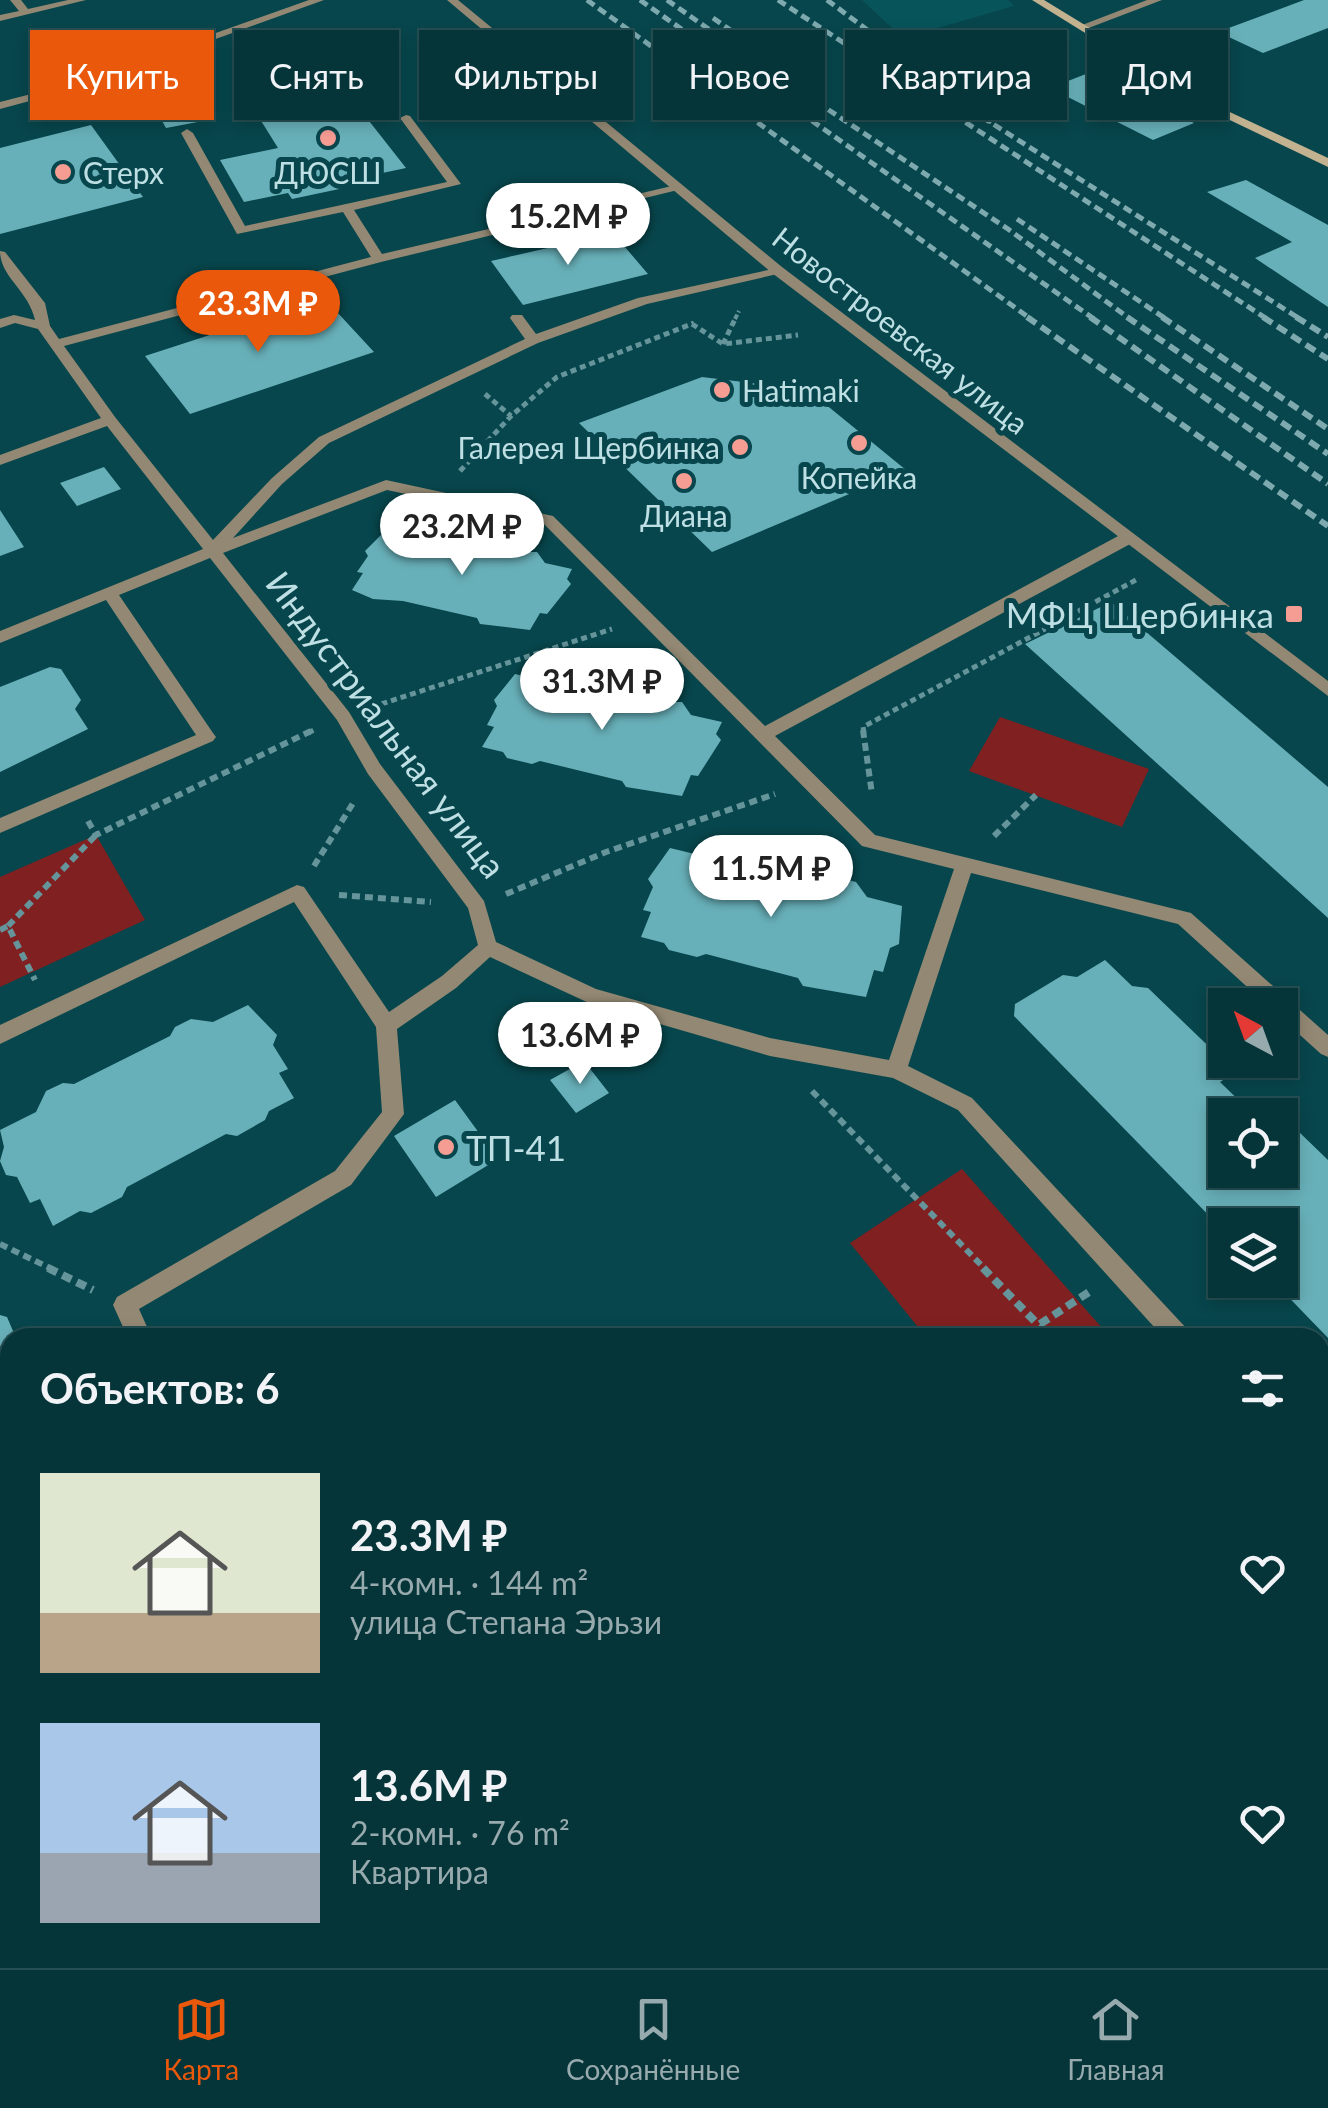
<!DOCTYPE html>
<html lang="ru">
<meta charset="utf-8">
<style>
:root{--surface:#053439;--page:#133f44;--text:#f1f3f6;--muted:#97aaae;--line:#264f53;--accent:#ea580c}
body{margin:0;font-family:Lato,sans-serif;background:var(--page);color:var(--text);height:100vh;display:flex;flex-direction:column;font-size:38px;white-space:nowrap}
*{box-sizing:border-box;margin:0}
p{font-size:32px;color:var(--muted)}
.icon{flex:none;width:55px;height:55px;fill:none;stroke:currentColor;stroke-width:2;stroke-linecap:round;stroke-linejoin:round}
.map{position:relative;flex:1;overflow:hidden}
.panel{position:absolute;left:0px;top:1328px;width:1330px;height:642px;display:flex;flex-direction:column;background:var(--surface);border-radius:30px 30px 0 0;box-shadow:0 5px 15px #0003,0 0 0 2px var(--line)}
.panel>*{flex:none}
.top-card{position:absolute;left:30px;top:30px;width:1270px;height:90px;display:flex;gap:20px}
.needle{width:65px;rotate:319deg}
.buttons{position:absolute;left:1208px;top:988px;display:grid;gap:20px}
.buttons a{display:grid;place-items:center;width:90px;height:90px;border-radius:0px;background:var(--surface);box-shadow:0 5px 15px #0003,0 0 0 2px var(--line);font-size:50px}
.price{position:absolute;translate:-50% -85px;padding:0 22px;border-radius:35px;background:#fff;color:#222;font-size:32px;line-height:65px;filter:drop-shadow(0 2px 5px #0008)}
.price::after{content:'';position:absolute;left:50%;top:60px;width:30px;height:22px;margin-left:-15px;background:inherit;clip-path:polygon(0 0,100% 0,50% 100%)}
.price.on{background:var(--accent);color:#fff}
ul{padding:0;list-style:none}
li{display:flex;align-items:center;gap:30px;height:250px;padding:0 40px}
li span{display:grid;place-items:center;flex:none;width:280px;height:200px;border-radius:0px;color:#555}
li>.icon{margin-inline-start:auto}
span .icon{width:120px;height:120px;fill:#fffc;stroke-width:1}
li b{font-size:42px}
h2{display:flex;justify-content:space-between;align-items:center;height:120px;padding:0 40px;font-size:42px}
.pill{padding:0 35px;border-radius:0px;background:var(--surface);box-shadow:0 5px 15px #0003,0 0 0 2px var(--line);font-size:35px;line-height:90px}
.pill.on{background:var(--accent);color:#fff}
.dock{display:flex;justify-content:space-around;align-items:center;height:140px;border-top:2px solid var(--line);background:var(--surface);font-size:28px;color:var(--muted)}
.dock a{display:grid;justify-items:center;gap:5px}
.dock .on{color:var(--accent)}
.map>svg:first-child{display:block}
.built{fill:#08545b}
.green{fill:#802020}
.building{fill:#68b0b9}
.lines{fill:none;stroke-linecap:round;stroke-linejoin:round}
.path-far3{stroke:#65959b;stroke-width:4;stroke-dasharray:5 2.5;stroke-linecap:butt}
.path-far2{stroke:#65959b;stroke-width:5;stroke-dasharray:6 4;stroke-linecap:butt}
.path-far1{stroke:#65959b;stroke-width:6;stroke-dasharray:8 5;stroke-linecap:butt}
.path{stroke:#65959b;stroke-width:8;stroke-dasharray:10 6;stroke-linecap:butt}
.service{fill:#928873;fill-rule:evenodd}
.minor{fill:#928873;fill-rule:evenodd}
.tertiary{fill:#928873;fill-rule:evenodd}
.secondary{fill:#c2b290;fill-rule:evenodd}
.rail-far1{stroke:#7da9af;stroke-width:5;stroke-dasharray:9 5;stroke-linecap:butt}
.rail{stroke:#7da9af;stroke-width:6;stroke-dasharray:11 6;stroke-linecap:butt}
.poi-dot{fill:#f59c93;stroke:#07464c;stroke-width:4}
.labels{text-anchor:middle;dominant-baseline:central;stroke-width:10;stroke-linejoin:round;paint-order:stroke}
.far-poi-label{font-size:30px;fill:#bee0e5;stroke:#07464c}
.far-street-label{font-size:30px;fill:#bee0e5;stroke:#07464c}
.poi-label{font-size:35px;fill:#bee0e5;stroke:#07464c;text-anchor:end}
.street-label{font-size:35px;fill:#bee0e5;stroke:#07464c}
</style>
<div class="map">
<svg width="1328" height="1968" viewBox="0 0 1328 1968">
<rect width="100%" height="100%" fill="#07464c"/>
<path class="built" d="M862 0H1008L1014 6 903 38Z"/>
<path class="green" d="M1000 717 1149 769 1122 827 969 771Z
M96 835 145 920 0 987V877Z
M962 1169 1110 1337H926L850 1243Z
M799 1960H972L978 1968H790Z"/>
<path class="building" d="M1304 0H1328V28L1263 53 1218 32Z
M1091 72 1194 123 1153 140 1050 88Z
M333 75 406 168 373 175 377 181 292 199 288 193 244 202 220 160 278 148 243 92Z
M188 94 203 121 166 128 151 101Z
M91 125 143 197 0 234V148Z
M1246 180 1328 225V307L1255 258 1292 242 1207 192Z
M613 233 648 274 523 305 491 261Z
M324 298 374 352 190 414 145 356Z
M702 377 808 390 906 470 712 552 579 423Z
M104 467 121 489 77 506 60 483Z
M0 510 24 547 0 556Z
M387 529 413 534 430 529 517 552H537L545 563 572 569 567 579 571 584 547 614 540 613 530 630 480 624 477 618 403 601 373 599 352 590 363 573 357 572 368 556 365 551Z
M1111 602 1328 787V918L1025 644Z
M50 667 61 669 81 700 75 709 88 729 0 772V687Z
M515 674 545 681 563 674 580 683 659 702H682L691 715 722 722 716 734 721 740 698 776 691 775 682 796 626 787 622 781 540 761 532 764 507 758 503 752 482 747 494 727 487 725 497 706 494 700Z
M670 848 703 856 723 849 737 853 742 859 831 882 840 878 856 882 867 897 902 906 899 944 890 948 883 972 874 970 866 997 803 986 798 978 706 954 697 957 669 950 664 943 641 937 651 912 643 910 653 887 648 879Z
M1105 960 1132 986 1148 988 1227 1064 1228 1077 1220 1082 1254 1115H1225V1170H1280L1281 1128 1298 1131 1328 1160V1338L1272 1280H1280V1225H1225V1232L1014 1016 1015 1004 1063 975 1077 977Z
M248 1005 277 1035 273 1045 288 1069 279 1073 294 1098 269 1111 265 1120 237 1136 226 1134 127 1187 122 1197 91 1213 80 1211 53 1226 40 1199 30 1203 17 1177 6 1175 0 1161 4 1147 0 1130 36 1112 46 1091 63 1083 74 1084 170 1036 175 1027 191 1019 213 1022Z
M584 1061 609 1093 576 1113 550 1080Z
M455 1100 498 1159 436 1197 394 1136Z
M0 1315 7 1317 16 1338H10V1809L0 1807Z
M1328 1605V1907L1320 1914V1612Z
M1196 1960H1245L1236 1968H1202Z"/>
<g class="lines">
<path class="path-far3" d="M735 319 739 311"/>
<path class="path-far2" d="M692 324 723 344 798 335
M723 344 736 317
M485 394 511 416
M460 471 511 416 557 377 694 323
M372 707 612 629
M308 733 314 730
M864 733 863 727 1136 580"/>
<path class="path-far1" d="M863 730 872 794
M88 821 96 835 313 730
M994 836 1036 795
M314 866 355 800
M506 894 606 852 775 794
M339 895 431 902
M8 926 96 835
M0 930 8 926 35 980
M812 1091 986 1270
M0 1244 54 1270"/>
<path class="path" d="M48 1268 93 1290
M983 1268 1051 1338
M1040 1324 1089 1292
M1320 1490 1328 1483
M525 1960 540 1968
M372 1968 392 1960"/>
<path class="service" d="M10 0H21L28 9 68 0H86L0 21V15L19 11Z
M406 115 410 116 461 184 354 210 382 254 676 185 682 189 381 262 64 346 115 417 213 540 272 478 319 437 525 339 510 318 512 315H522L536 334 638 298 782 267V273L647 304 538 343 329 443 282 484 233 538 386 480 553 516 765 726 1120 535H1132V543L775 736 875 835 1191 913 1328 1035V1057L1321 1054 1280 1017V1005H1267L1178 924 971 873 908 1066 972 1098 1188 1330 1192 1338H1164L958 1110 893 1078 770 1056 591 1004 490 957 456 988 397 1029 404 1114 351 1185 139 1309 152 1338H128L113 1305 117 1297 335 1171 382 1112 376 1027 294 902 0 1044V1025L297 885 304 887 389 1012 442 976 478 945 468 908 368 774 337 720 210 558 119 595 213 733 216 737 213 741 0 833V818L196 735 106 600 0 643V631L203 549 107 426 0 465V455L101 418 38 329 15 323 0 328V319L14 315 35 320C29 291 0 277 0 251L5 252 45 303 50 326 59 339 371 257 343 212 237 234 181 133 187 129 193 133 245 226 447 182 400 118ZM387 490 543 523 862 846 954 869 889 1060 770 1038 596 989 496 942 484 901 380 764 349 712 223 553Z
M10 1952V1960H42L38 1968H0V1956Z
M103 1960H133L137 1968H107Z
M1003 1960H1034L1038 1968H1007Z"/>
<path class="minor" d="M1147 0H1162L1086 29 1077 27Z"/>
<path class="tertiary" d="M309 0H324L82 87 0 109V102L74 83Z
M447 0H458L782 267 1328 681V696L772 273Z"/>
<path class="secondary" d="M1032 0H1044L1219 107 1328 158V167L1211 111Z"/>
<path class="rail-far1" d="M587 0 1031 319
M640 0 1094 319
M667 0 720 37
M778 0 1267 319
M827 0 994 124
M713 18 791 72
M770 71 1008 229 1130 319
M982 117 1300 319
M1017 219 1166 319"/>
<path class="rail" d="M1027 317 1328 526
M1090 317 1328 484
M1127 317 1328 454
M1162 317 1328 429
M1263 317 1328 359
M1296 317 1328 337"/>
</g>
<g class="poi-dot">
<circle cx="328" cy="138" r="10"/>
<circle cx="63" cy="172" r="10"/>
<circle cx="722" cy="390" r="10"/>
<circle cx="859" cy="443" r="10"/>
<circle cx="740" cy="447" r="10"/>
<circle cx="684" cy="481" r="10"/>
<rect x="1284" y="604" width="20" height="20" rx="5"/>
<circle cx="446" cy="1147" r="10"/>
</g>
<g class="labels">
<g class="far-poi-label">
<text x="83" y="172" text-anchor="start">Стерх</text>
<text x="328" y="172">ДЮСШ</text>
<text x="742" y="390" text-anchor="start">Hatimaki</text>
<text x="720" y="447" text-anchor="end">Галерея Щербинка</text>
<text x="859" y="477">Копейка</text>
<text x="684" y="515">Диана</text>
</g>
<g class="far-street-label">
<text transform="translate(901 330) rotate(38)">Новостроевская улица</text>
</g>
<g class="poi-label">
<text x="1274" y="614">МФЦ Щербинка</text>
<text x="466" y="1147" text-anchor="start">ТП-41</text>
</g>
<g class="street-label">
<text transform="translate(387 724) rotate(53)">Индустриальная улица</text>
</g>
</g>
</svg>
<div class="buttons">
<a><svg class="needle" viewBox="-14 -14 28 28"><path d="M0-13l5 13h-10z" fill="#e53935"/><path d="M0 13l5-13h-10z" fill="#97aaae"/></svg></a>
<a><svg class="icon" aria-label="locate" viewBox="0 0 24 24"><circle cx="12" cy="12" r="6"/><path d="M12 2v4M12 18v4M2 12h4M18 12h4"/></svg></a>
<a><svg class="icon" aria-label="layers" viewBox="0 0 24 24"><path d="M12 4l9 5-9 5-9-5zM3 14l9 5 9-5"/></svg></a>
</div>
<b class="price" style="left:568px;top:268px">15.2M ₽</b>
<b class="price on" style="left:258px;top:355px">23.3M ₽</b>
<b class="price" style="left:462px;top:578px">23.2M ₽</b>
<b class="price" style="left:602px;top:733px">31.3M ₽</b>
<b class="price" style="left:771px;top:920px">11.5M ₽</b>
<b class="price" style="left:580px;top:1087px">13.6M ₽</b>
<div class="top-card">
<a class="pill on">Купить</a>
<a class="pill">Снять</a>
<a class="pill">Фильтры</a>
<a class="pill">Новое</a>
<a class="pill">Квартира</a>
<a class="pill">Дом</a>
</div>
<section class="panel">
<h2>Объектов: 6<svg class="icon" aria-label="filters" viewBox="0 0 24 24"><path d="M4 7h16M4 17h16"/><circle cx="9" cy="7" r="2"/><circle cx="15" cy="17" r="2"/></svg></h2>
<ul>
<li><span style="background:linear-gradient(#dfe7d0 70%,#b9a48a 0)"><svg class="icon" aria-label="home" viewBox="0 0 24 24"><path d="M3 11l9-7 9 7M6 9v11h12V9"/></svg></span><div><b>23.3M ₽</b><p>4-комн. · 144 m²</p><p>улица Степана Эрьзи</p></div><svg class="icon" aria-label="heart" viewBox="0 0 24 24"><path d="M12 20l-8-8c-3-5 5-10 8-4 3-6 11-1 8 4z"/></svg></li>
<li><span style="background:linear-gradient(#a9c7e8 65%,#9aa5b1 0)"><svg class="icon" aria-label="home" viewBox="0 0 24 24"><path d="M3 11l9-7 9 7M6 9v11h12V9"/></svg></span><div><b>13.6M ₽</b><p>2-комн. · 76 m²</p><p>Квартира</p></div><svg class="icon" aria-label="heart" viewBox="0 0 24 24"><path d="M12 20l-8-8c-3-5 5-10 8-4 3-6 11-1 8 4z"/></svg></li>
</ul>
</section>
</div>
<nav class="dock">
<a class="on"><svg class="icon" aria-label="map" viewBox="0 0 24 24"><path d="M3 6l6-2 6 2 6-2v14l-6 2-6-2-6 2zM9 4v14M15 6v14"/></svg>Карта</a>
<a><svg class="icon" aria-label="saved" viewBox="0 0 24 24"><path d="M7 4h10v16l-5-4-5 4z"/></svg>Сохранённые</a>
<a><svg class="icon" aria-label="home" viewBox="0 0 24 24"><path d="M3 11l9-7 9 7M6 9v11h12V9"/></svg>Главная</a>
</nav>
